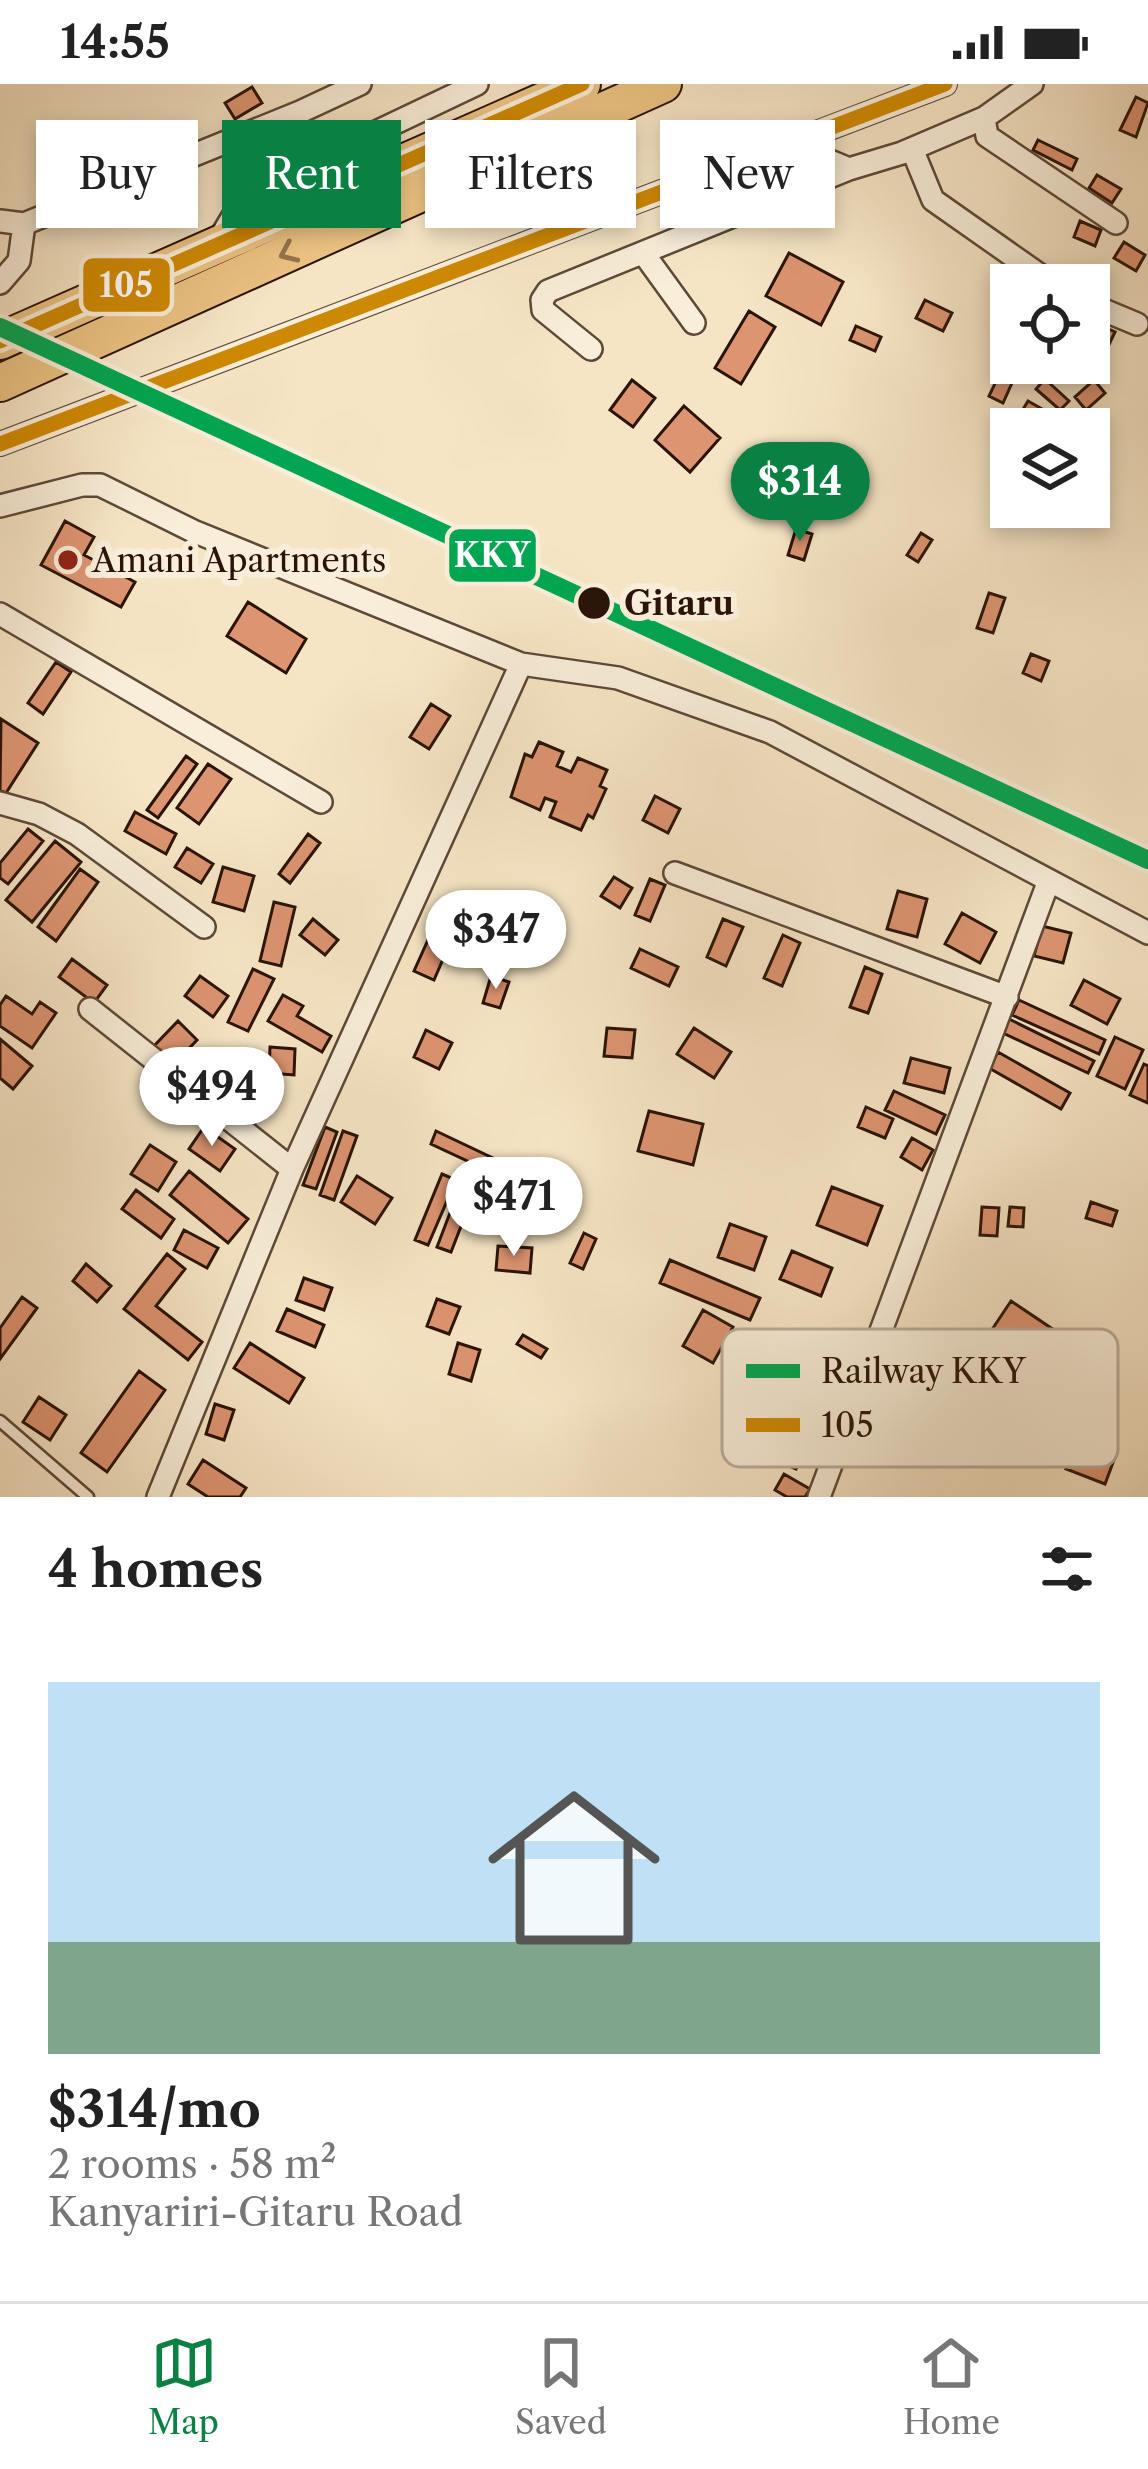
<!DOCTYPE html>
<meta charset="utf-8">
<style>
:root{--surface:#fff;--page:#f6f6f6;--text:#222;--muted:#767676;--line:#e0e0e0;--accent:#0b8043}
body{margin:0;font-family:"Libre Caslon Text",serif;background:var(--page);color:var(--text);height:100vh;display:flex;flex-direction:column;font-size:45px;white-space:nowrap}
*{box-sizing:border-box;margin:0}
p{font-size:39px;color:var(--muted)}
.icon{flex:none;width:66px;height:66px;fill:none;stroke:currentColor;stroke-width:2;stroke-linecap:round;stroke-linejoin:round}
.map{position:relative;height:1413px;overflow:hidden}
.sheet{display:flex;flex-direction:column;background:var(--surface);flex:1}
.sheet>*{flex:none}
.top-card{position:absolute;left:36px;top:36px;width:1077px;height:108px;display:flex;gap:24px}
.controls{position:absolute;left:990px;top:180px;display:grid;gap:24px}
.controls a{display:grid;place-items:center;width:120px;height:120px;border-radius:0px;background:var(--surface);box-shadow:0 6px 18px #0003;font-size:60px}
.price{position:absolute;translate:-50% -102px;padding:0 27px;border-radius:42px;background:#fff;color:#222;font-size:39px;line-height:78px;filter:drop-shadow(0 3px 6px #0008)}
.price::after{content:'';position:absolute;left:50%;top:72px;width:36px;height:27px;margin-left:-18px;background:inherit;clip-path:polygon(0 0,100% 0,50% 100%)}
.price.selected{background:var(--accent);color:#fff}
ul{padding:0;list-style:none}
li{display:grid;align-content:center;gap:24px;height:636px;padding:0 48px}
li span{display:grid;place-items:center;height:372px;border-radius:0px;color:#555}
li>.icon{margin-inline-start:auto}
span .icon{width:216px;height:216px;fill:#fffc;stroke-width:1}
li b{font-size:51px}
h2{display:flex;justify-content:space-between;align-items:center;height:144px;padding:0 48px;font-size:51px}
.pill{padding:0 42px;border-radius:0px;background:var(--surface);box-shadow:0 6px 18px #0003;font-size:42px;line-height:108px}
.pill.selected{background:var(--accent);color:#fff}
.status{display:flex;justify-content:space-between;align-items:center;height:84px;padding:0 60px;background:var(--surface);direction:ltr}
.status svg{height:33px;fill:currentColor}
.menu{display:flex;justify-content:space-around;align-items:center;height:168px;border-top:3px solid var(--line);background:var(--surface);font-size:33px;color:var(--muted)}
.menu a{display:grid;justify-items:center;gap:6px}
.menu .selected{color:var(--accent)}
.map>svg:first-child{display:block}
.building{fill:#dd9471;stroke:#2a1308;stroke-width:3}
.lines{fill:none;stroke-linecap:round;stroke-linejoin:round}
.service-casing{stroke:#5d4837;stroke-width:15}
.minor-casing{stroke:#5d4837;stroke-width:26}
.trunk-casing{stroke:#2a1308;stroke-width:40}
.service{stroke:#f9eed9;stroke-width:10}
.minor{stroke:#f9eed9;stroke-width:21}
.trunk{stroke:#ebc282;stroke-width:36}
.bus-1-casing{stroke:#f9eed9;stroke-width:24}
.bus-1{stroke:#ce8902;stroke-width:15}
.rail-1-casing{stroke:#f9eed9;stroke-width:27}
.rail-1{stroke:#00a651;stroke-width:18}
.oneway{stroke:#94734b}
.poi-dot{fill:#8f2418;stroke:#f9eed9;stroke-width:4.5}
.stop-dot{fill:#2a1308;stroke:#f9eed9;stroke-width:4.5}
.labels{text-anchor:middle;dominant-baseline:central;stroke-width:12;stroke-linejoin:round;paint-order:stroke}
.poi-label{font-size:33px;fill:#2a1308;stroke:#f9eed9;text-anchor:start}
.stop-label{font-size:33px;font-weight:bold;fill:#2a1308;stroke:#f9eed9;text-anchor:start}
.key{fill:#f9eed9;stroke:#bbac9a;stroke-width:3}
.key-label{font-size:33px;fill:#2a1308}
.line-badge{stroke:#f9eed9;stroke-width:4.5}
.badge-label{font-size:33px;text-anchor:middle;font-weight:bold;fill:#fff}
</style>
<div class="status"><b>14:55</b><svg viewBox="0 0 49 12"><path d="M0 12V9h3v3zM5 12V6h3v6zM10 12V3h3v9zM15 12V0h3v12zM26 1h20v11H26zM47 4h2v5h-2z"/></svg></div>
<div class="map">
<svg width="1148" height="1413" viewBox="0 0 1148 1413">
<rect width="100%" height="100%" fill="#f6e5c5"/>
<filter id="stains"><feTurbulence type="fractalNoise" baseFrequency=".00167" numOctaves="4"/><feColorMatrix values="0 0 0 0 .2 0 0 0 0 .09 0 0 0 0 .02 0 0 0 .5 -.17"/></filter>
<radialGradient id="worn" r=".72"><stop offset=".6" stop-color="#630" stop-opacity="0"/><stop offset="1" stop-color="#630" stop-opacity=".3"/></radialGradient>
<path class="building" d="M252 3 262 19 235 35 225 19Z
M1136 13 1148 19 1136 53 1120 46Z
M1038 56 1077 75 1072 86 1033 66Z
M87 75 93 95 61 104 56 83Z
M1097 91 1121 105 1112 119 1089 104Z
M1080 137 1101 146 1095 162 1074 153Z
M1124 158 1145 171 1136 187 1114 174Z
M789 169 843 198 821 241 766 212Z
M925 216 952 229 943 247 916 234Z
M749 227 775 243 741 300 715 284Z
M856 242 881 253 875 267 850 256Z
M1104 243 1115 248 1105 269 1094 264Z
M1011 266V279H1021L1003 319 989 312Z
M1045 295 1069 317 1060 326 1036 305Z
M632 296 655 314 633 343 610 326Z
M1094 296 1105 309 1086 326 1075 313Z
M1028 317 1051 330 1042 345H1030L1016 337Z
M684 322 720 354 690 388 655 356Z
M65 437 94 453 84 471 135 498 121 523 41 481Z
M796 445 812 450 804 476 788 471Z
M921 449 932 456 918 478 907 471Z
M989 509 1005 514 993 549 977 544Z
M248 518 306 555 286 589 227 552Z
M1031 570 1049 577 1041 597 1023 589Z
M56 578 71 588 43 630 28 619Z
M431 620 450 632 429 665 410 653Z
M1 635 38 659 6 709 0 706Z
M539 658 563 668 557 682 571 688 578 674 607 686 600 702 606 705 593 734 588 731 581 746 550 733 556 718 545 714 540 726 511 713 525 670 532 673Z
M186 672 197 680 158 734 147 726Z
M208 680 231 695 199 740 177 724Z
M655 712 680 725 668 749 643 736Z
M135 728 176 750 166 770 125 747Z
M28 745 43 757 8 800 0 794V779Z
M308 750 320 759 290 799 279 790Z
M55 757 81 778 32 838 6 816Z
M187 764 213 780 201 799 175 783Z
M223 783 254 792 244 827 213 818Z
M80 785 98 798 56 857 38 843Z
M614 793 632 804 620 824 601 812Z
M650 795 665 801 650 837 635 831Z
M898 807 927 815 917 853 887 845Z
M274 818 295 823 281 882 260 877Z
M962 829 996 848 980 879 945 860Z
M313 835 338 856 325 871 300 851Z
M723 835 743 843 726 882 707 873Z
M437 836 456 845 434 896 414 887Z
M1042 842 1071 849 1063 879 1034 872Z
M783 851 800 859 782 902 764 894Z
M500 855 518 865 510 880 492 869Z
M640 865 678 883 669 902 631 884Z
M72 875 107 901 94 919 59 893Z
M865 883 882 890 868 929 850 923Z
M253 885 274 895 248 947 228 938Z
M200 892 228 912 213 933 185 912Z
M491 892 509 898 500 924 483 919Z
M1084 896 1120 915 1107 940 1071 921Z
M283 911 303 922 297 932 331 952 322 968 268 937Z
M6 912 32 930 40 918 56 929 32 964 0 942V921Z
M1019 916 1105 956 1099 970 1012 931Z
M1009 935 1094 977 1088 989 1003 949Z
M178 937 197 956 172 982 153 963Z
M607 944 635 946 632 974 604 972Z
M694 944 731 968 714 994 677 970Z
M426 946 452 959 439 985 414 973Z
M1115 953 1143 966 1125 1005 1097 992Z
M0 955 32 982 13 1005 0 994Z
M270 963 295 965 294 991 269 989Z
M998 968 1070 1009 1061 1025 989 984Z
M911 974 950 984 944 1009 904 999Z
M1144 980 1148 982V1019L1130 1011Z
M246 1005 268 1017 252 1044 231 1032Z
M894 1007 945 1031 936 1050 885 1026Z
M866 1023 893 1035 885 1054 858 1043Z
M649 1027 703 1040 693 1081 638 1067Z
M204 1043 235 1065 220 1087 189 1065Z
M325 1043 337 1048 316 1105 303 1101Z
M343 1047 357 1052 334 1116 320 1111Z
M436 1047 512 1083 506 1095 431 1060Z
M912 1054 933 1066 922 1086 901 1073Z
M150 1061 176 1078 158 1107 131 1090Z
M189 1087 248 1135 228 1159 170 1111Z
M442 1090 456 1096 428 1161 415 1156Z
M357 1092 392 1114 375 1140 341 1118Z
M832 1103 882 1122 867 1161 817 1141Z
M136 1106 174 1135 161 1154 122 1125Z
M456 1113 470 1119 451 1168 437 1163Z
M1091 1118 1117 1127 1112 1142 1086 1134Z
M982 1123 999 1124 997 1152 980 1151Z
M1010 1123 1024 1124 1023 1143 1008 1142Z
M730 1140 766 1153 754 1186 718 1173Z
M184 1146 218 1164 207 1184 174 1166Z
M584 1149 596 1155 583 1185 570 1179Z
M498 1162 532 1164 530 1189 496 1186Z
M792 1167 832 1184 821 1212 780 1195Z
M167 1170 185 1185 156 1222 202 1258 188 1276 124 1225Z
M670 1176 760 1214 750 1236 660 1199Z
M86 1180 111 1202 97 1218 73 1197Z
M304 1194 332 1204 324 1226 296 1216Z
M22 1213 37 1224 0 1275V1244Z
M437 1215 460 1223 449 1250 427 1242Z
M1011 1217 1066 1254 1044 1288 989 1250Z
M287 1225 324 1241 315 1263 277 1247Z
M703 1226 733 1243 713 1279 683 1262Z
M523 1251 547 1265 541 1274 517 1260Z
M250 1259 304 1294 289 1319 234 1284Z
M458 1259 480 1266 471 1297 449 1290Z
M139 1287 165 1306 107 1388 81 1369Z
M39 1313 66 1331 50 1356 23 1338Z
M215 1320 234 1326 224 1356 206 1350Z
M796 1347 810 1353 796 1385 782 1379Z
M1078 1354 1117 1368 1105 1400 1066 1385Z
M203 1376 246 1404 240 1413H208L188 1400Z
M784 1390 810 1405 805 1413H787L775 1406Z"/>
<g class="lines">
<g class="service-casing">
<path id="service" d="M0 1337 88 1413"/>
</g>
<g class="minor-casing">
<path id="minor" d="M984 34 987 52 1116 139
M789 60 849 85 902 69 984 34 1032 0
M912 65 933 116 1054 201
M0 137 24 140 300 28 360 0
M217 159 242 117 269 99 477 0
M644 170 694 239
M0 199 19 177 24 140
M1089 220 1137 240
M591 265 543 226 542 216 548 207 849 85
M0 360 945 0
M0 422 82 401H100L193 447 521 580 618 594 770 648 1148 849
M0 530 321 718
M0 719 39 730 77 750 204 843
M675 789 1007 913
M90 925 292 1085
M158 1413 292 1085 521 580
M819 1413 1048 799"/>
</g>
<g class="trunk-casing">
<path id="trunk" d="M0 257 582 0
M0 299 663 0"/>
</g>
<use href="#service" class="service"/>
<use href="#minor" class="minor"/>
<use href="#trunk" class="trunk"/>
<g class="bus-1-casing">
<path id="bus-1" d="M0 257 582 0
M0 360 945 0"/>
</g>
<use href="#bus-1" class="bus-1"/>
<g class="rail-1-casing">
<path id="rail-1" d="M0 243 1148 776"/>
</g>
<use href="#rail-1" class="rail-1"/>
</g>
<defs><path id="oneway-chevron" d="M-2-3.5L2.5 0L-2 3.5" fill="none" stroke-width="1.6" stroke-linecap="round" stroke-linejoin="round" transform="scale(3)"/></defs>
<use class="oneway" href="#oneway-chevron" transform="translate(288 169) rotate(156)"/>
<circle class="poi-dot" cx="68" cy="476" r="12"/>
<circle class="stop-dot" cx="594" cy="519" r="18"/>
<g class="labels">
<g class="poi-label">
<text x="92" y="476">Amani Apartments</text>
</g>
<g class="stop-label">
<text x="624" y="519">Gitaru</text>
</g>
</g>
<rect x="722" y="1245" width="396" height="138" rx="18" class="key"/>
<rect x="746" y="1280" width="54" height="14" fill="#00a651"/>
<rect x="746" y="1334" width="54" height="14" fill="#ce8902"/>
<g class="key-label">
<text x="821" y="1299">Railway KKY</text>
<text x="821" y="1353">105</text>
</g>
<g class="line-badge">
<rect x="81" y="172" width="91" height="58" rx="12" fill="#ce8902"/>
<rect x="447" y="443" width="91" height="57" rx="12" fill="#00a651"/>
</g>
<g class="badge-label">
<text x="126" y="213">105</text>
<text x="492" y="483">KKY</text>
</g>
<rect width="100%" height="100%" filter="url(#stains)"/>
<rect width="100%" height="100%" fill="url(#worn)"/>
</svg>
<div class="controls">
<a><svg class="icon" aria-label="locate" viewBox="0 0 24 24"><circle cx="12" cy="12" r="6"/><path d="M12 2v4M12 18v4M2 12h4M18 12h4"/></svg></a>
<a><svg class="icon" aria-label="layers" viewBox="0 0 24 24"><path d="M12 4l9 5-9 5-9-5zM3 14l9 5 9-5"/></svg></a>
</div>
<b class="price selected" style="left:800px;top:460px">$314</b>
<b class="price" style="left:496px;top:908px">$347</b>
<b class="price" style="left:212px;top:1065px">$494</b>
<b class="price" style="left:514px;top:1175px">$471</b>
<div class="top-card">
<a class="pill">Buy</a>
<a class="pill selected">Rent</a>
<a class="pill">Filters</a>
<a class="pill">New</a>
</div>
</div>
<section class="sheet">
<h2>4 homes<svg class="icon" aria-label="filters" viewBox="0 0 24 24"><path d="M4 7h16M4 17h16"/><circle cx="9" cy="7" r="2"/><circle cx="15" cy="17" r="2"/></svg></h2>
<ul>
<li><span style="background:linear-gradient(#bfe0f5 70%,#7fa58c 0)"><svg class="icon" aria-label="home" viewBox="0 0 24 24"><path d="M3 11l9-7 9 7M6 9v11h12V9"/></svg></span><div><b>$314/mo</b><p>2 rooms · 58 m²</p><p>Kanyariri-Gitaru Road</p></div></li>
</ul>
</section>
<nav class="menu">
<a class="selected"><svg class="icon" aria-label="map" viewBox="0 0 24 24"><path d="M3 6l6-2 6 2 6-2v14l-6 2-6-2-6 2zM9 4v14M15 6v14"/></svg>Map</a>
<a><svg class="icon" aria-label="saved" viewBox="0 0 24 24"><path d="M7 4h10v16l-5-4-5 4z"/></svg>Saved</a>
<a><svg class="icon" aria-label="home" viewBox="0 0 24 24"><path d="M3 11l9-7 9 7M6 9v11h12V9"/></svg>Home</a>
</nav>
